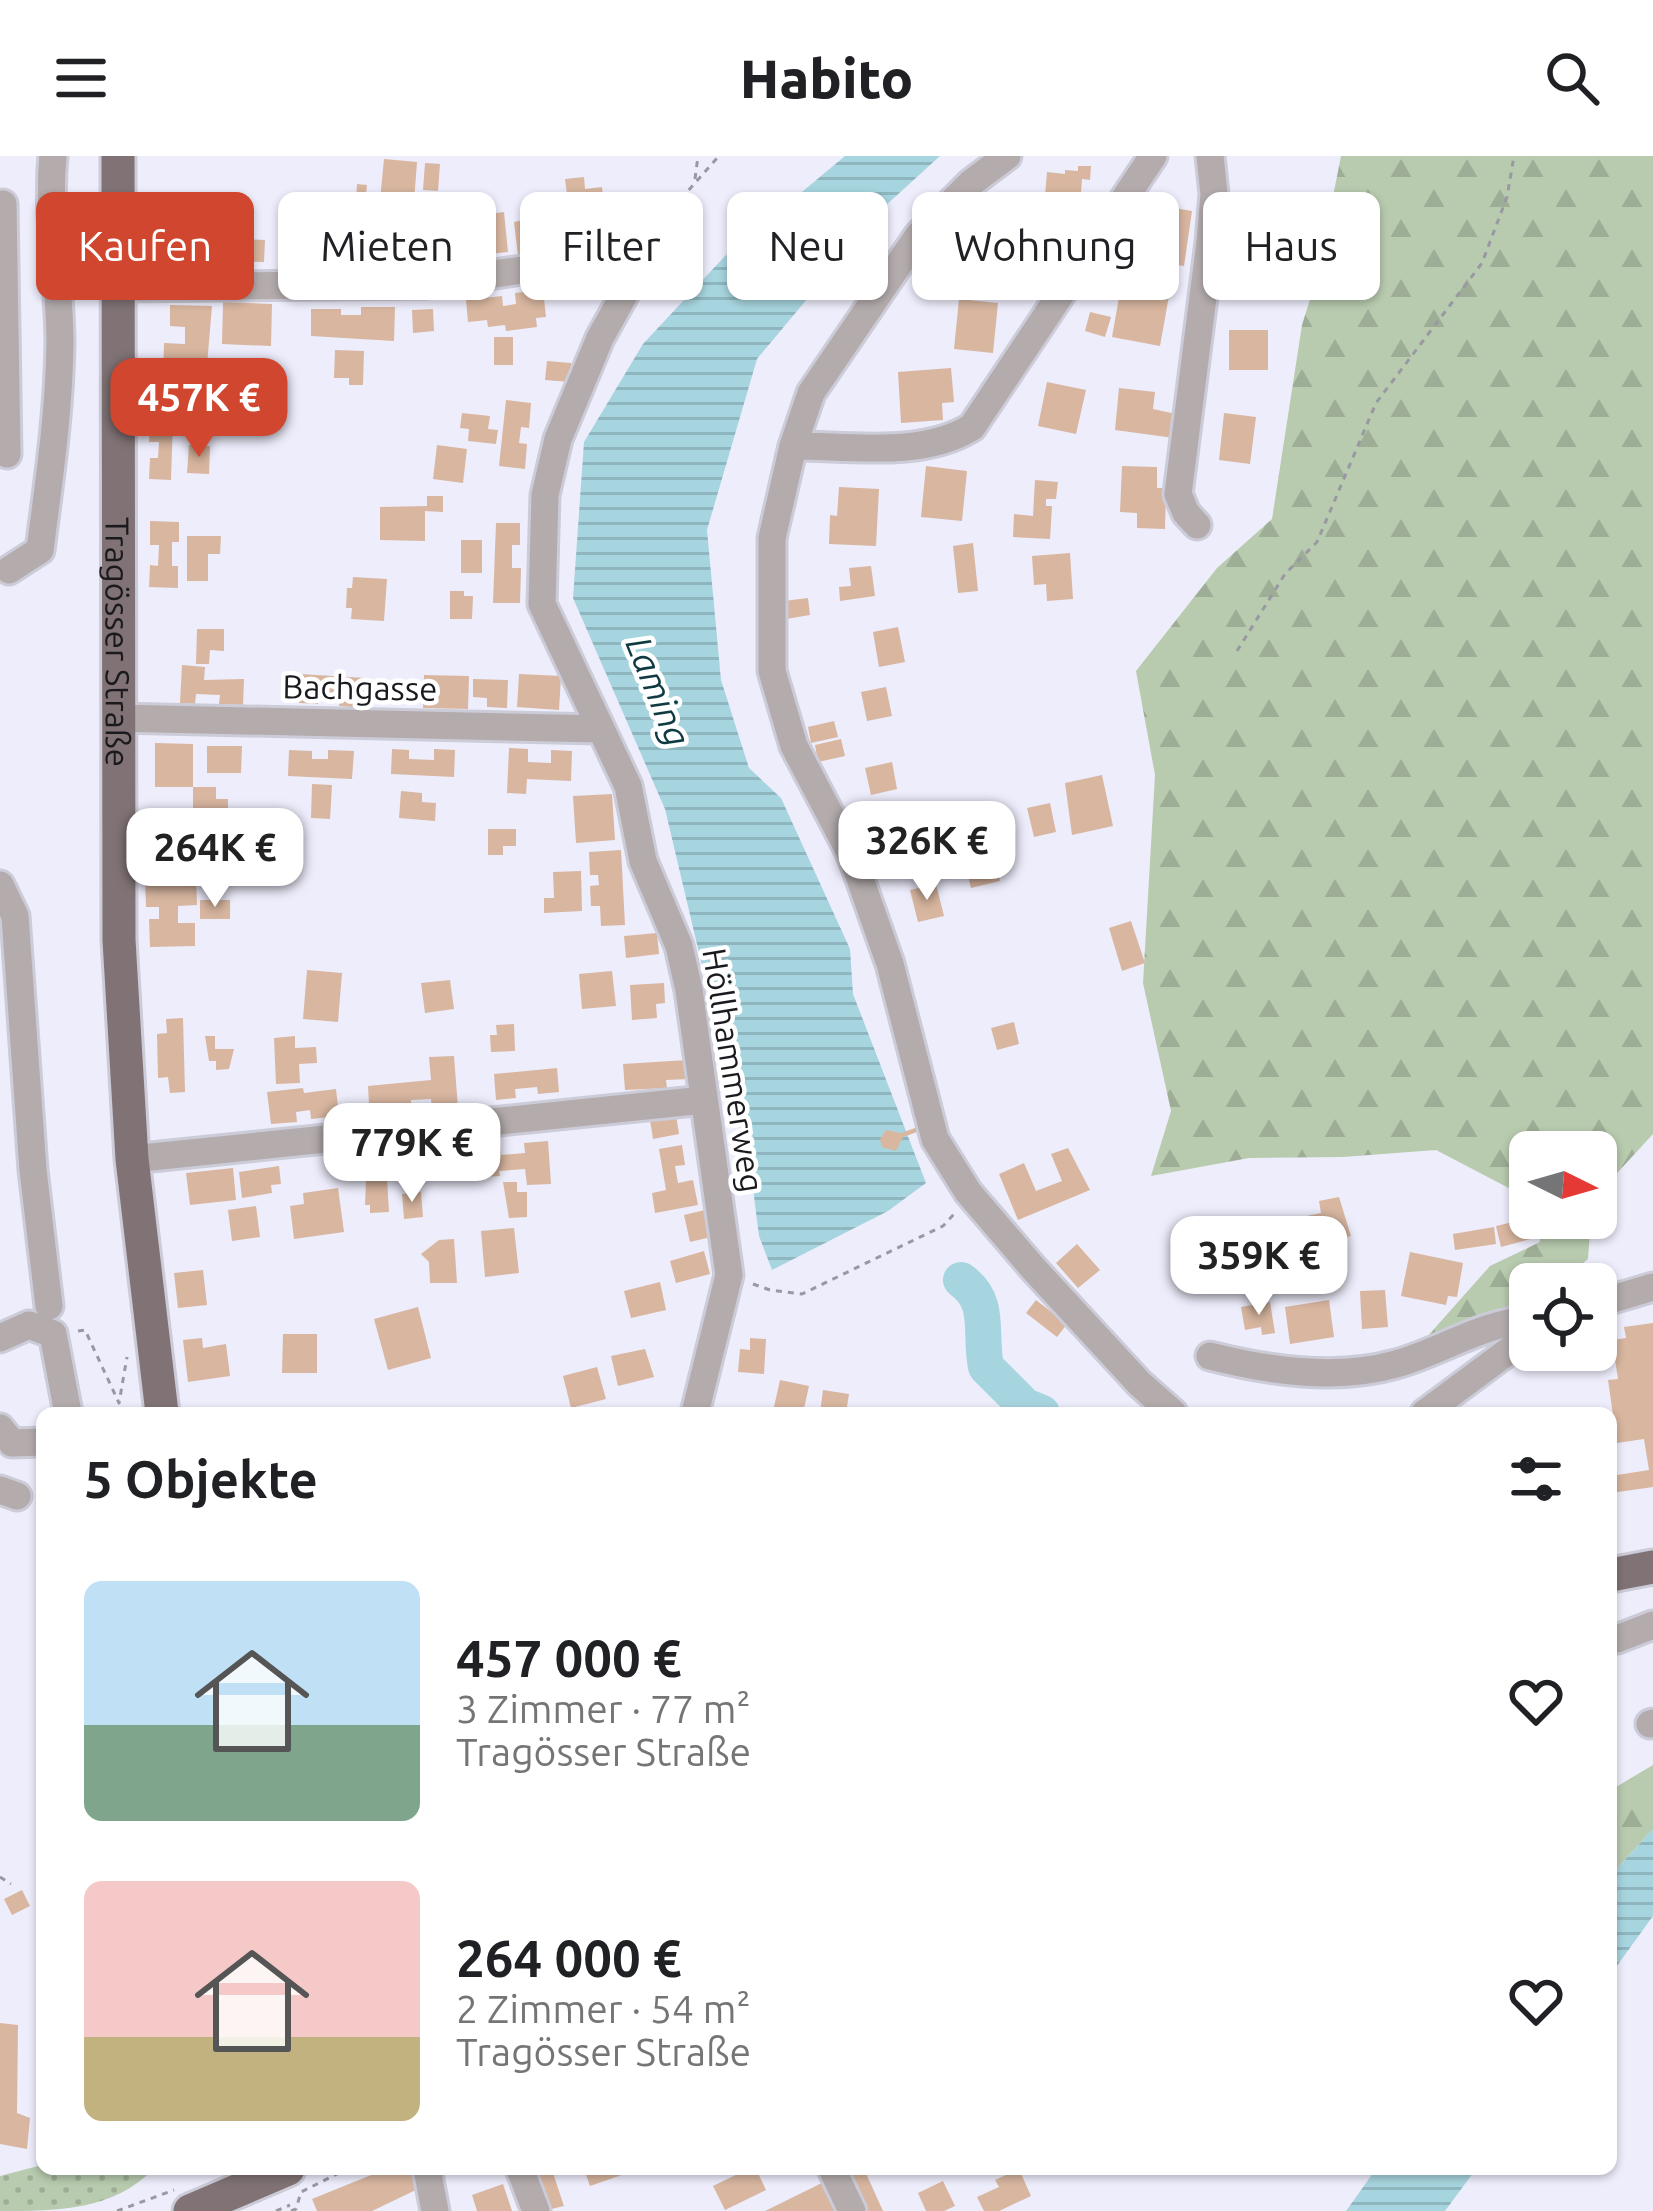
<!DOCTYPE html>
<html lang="de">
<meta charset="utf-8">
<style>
:root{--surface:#fff;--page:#f2f2f2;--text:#202124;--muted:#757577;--accent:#d1462e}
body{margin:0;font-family:Ubuntu,sans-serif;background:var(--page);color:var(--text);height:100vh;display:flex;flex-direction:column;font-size:45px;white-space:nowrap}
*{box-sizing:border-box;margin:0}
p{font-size:39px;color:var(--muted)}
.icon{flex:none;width:66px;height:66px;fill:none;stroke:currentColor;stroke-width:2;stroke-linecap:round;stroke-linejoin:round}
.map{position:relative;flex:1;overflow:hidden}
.side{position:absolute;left:36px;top:1251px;width:1581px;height:768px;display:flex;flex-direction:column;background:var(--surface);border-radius:18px;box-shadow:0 3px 9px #0004}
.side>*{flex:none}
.banner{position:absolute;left:36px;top:36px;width:1581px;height:108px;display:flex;gap:24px}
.needle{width:78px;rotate:95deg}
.fabs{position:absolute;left:1509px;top:975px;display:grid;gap:24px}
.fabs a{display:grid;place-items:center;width:108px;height:108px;border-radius:18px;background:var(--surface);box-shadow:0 3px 9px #0004;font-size:60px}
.price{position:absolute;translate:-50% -102px;padding:0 27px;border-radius:24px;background:#fff;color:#222;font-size:39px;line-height:78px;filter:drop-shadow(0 3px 6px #0008)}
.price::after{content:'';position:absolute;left:50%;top:72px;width:36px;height:27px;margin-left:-18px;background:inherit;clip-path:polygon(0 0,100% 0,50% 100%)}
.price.selected{background:var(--accent);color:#fff}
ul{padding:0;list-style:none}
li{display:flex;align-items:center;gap:36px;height:300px;padding:0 48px}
li span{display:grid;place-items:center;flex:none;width:336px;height:240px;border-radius:18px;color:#555}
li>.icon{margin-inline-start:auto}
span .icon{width:144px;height:144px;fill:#fffc;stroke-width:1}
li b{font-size:51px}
h2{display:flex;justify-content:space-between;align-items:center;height:144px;padding:0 48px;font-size:51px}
.chip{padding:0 42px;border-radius:18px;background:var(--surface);box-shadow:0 3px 9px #0004;font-size:42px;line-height:108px}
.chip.selected{background:var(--accent);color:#fff}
header{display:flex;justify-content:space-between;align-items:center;height:156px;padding:0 48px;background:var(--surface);font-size:54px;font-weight:800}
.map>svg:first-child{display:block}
.grass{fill:url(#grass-dots)}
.forest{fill:url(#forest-firs)}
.water{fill:url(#water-rules)}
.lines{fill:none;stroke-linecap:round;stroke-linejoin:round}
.river{stroke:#a7d5df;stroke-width:36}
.building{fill:#d8b6a0}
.minor-casing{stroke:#cccbd8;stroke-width:33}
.major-casing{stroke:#cccbd8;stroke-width:39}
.path{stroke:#9998a3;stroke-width:3;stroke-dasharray:6 6;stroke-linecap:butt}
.minor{stroke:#b3abac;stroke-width:27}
.major{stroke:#817375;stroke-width:33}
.labels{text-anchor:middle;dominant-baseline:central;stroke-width:9;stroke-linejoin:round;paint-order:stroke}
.street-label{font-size:33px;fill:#1a191e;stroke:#fff}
.water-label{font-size:36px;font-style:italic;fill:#0f3a42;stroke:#fff}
</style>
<header><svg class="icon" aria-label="menu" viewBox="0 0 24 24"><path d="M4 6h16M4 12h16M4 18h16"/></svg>Habito<svg class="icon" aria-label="search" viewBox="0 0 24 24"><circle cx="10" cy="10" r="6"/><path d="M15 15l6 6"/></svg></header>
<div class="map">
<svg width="1653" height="2055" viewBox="0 0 1653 2055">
<defs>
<pattern id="grass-dots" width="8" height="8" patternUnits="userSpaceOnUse" patternTransform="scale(3)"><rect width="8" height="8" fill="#b8cbaf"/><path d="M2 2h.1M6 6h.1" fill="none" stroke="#9eae96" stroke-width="1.8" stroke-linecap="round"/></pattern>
<pattern id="forest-firs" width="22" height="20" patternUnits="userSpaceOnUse" patternTransform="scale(3)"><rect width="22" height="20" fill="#b8cbaf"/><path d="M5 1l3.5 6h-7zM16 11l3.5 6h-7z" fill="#9eae96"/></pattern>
<pattern id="water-rules" width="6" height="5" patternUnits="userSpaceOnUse" patternTransform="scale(3)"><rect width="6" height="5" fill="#a7d5df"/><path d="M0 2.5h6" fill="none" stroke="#8fb6bf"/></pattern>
</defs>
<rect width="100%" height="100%" fill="#eeedfc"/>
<path class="grass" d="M42 2009V2013H153C114 2055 55 2055 0 2055V2020Z"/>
<path class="forest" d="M1341 0H1653V978L1596 1040V996H1530V1043L1436 994 1343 1001 1249 1002 1151 1020 1171 955 1143 827 1155 619 1136 515 1217 412 1272 363 1302 169 1317 121Z
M1537 1062H1591L1588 1103 1558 1128H1530V1152L1418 1191 1490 1110 1540 1086Z
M1653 1609V1673L1611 1719V1634Z"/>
<path class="water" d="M845 0H940L884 51 757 203 707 374 721 524 749 612 781 642 850 793 853 838 926 1027 888 1055 772 1114 759 1080 751 1017 665 653 573 442 584 286 643 188 725 100Z
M975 1148H991C987 1208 1001 1235 1059 1257H1023C980 1222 972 1204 975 1148Z
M1653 1673V1760L1611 1818V1719Z
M1376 2013H1476L1445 2055H1346Z"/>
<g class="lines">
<path class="river" d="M961 1124C992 1146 979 1176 986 1211L1025 1250 1042 1257"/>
</g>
<path class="building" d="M384 3 417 6 414 46 380 44Z
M425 7 440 8 438 35 423 34Z
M1078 10H1091L1090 24 1082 23 1079 66 1043 63 1047 16 1065 18V14L1078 15Z
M584 21 585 33 602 31 603 41 568 46 565 23Z
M357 28 367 29 362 74 341 72 344 42 356 43Z
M611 46 612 60 639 57 641 77 597 81V74L587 75 585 85 551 89 549 78 528 81 530 98 518 100 514 66 547 59 546 52 568 49 570 64 593 62 592 49Z
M1169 51 1192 55 1184 110 1144 104 1150 63 1167 66Z
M504 56 508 96 480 99 479 89 471 90 472 101 446 103 443 76 483 74 482 59Z
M367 63 385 64 383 106H360V96L345 95V107L323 106 325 68H338V80L366 81Z
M173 67 236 69V83L265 84 264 106 221 105V99H212V110L172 108Z
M1042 77 1058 78 1057 99 1040 97 1036 138 1006 135 1011 84 1041 87Z
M284 94 309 95 308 117 283 116Z
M1123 119 1159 125 1156 138 1169 140 1160 190 1112 181Z
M543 134 546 161 536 162 537 171 506 175 505 169 488 171 487 164 468 166 466 144 502 140 503 150 516 148 515 137Z
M959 143 998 147 993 197 954 193Z
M223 146 272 148 271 190 222 188Z
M170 149 212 150 206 221 163 220 164 187 185 188V171L170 170Z
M361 151H395L394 185 311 180V153H341V159H361Z
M433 153 434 175 413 177 412 154Z
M1090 156 1111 161 1105 181 1085 175Z
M1229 174H1268V214H1229Z
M494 181H513V209H494Z
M335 194 364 195 363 229H349V222H334Z
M547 205 571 207 570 226 545 224Z
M951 212 954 246 942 247 943 264 901 267 898 216Z
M1047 226 1086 234 1076 278 1038 270Z
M1119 232 1155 236 1153 253 1176 258 1174 282 1115 274Z
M506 244 531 247 529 272 521 271 519 287 527 288 525 313 499 310Z
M462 257 490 260 488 273 498 274 496 288 468 285 469 273 460 272Z
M1224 257 1256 261 1250 308 1219 304Z
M150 261 173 262 171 324 149 323 150 302H158L159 286H149Z
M189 289 210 290 209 318 187 317Z
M437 289 467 293 463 327 433 323Z
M926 310 967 315 962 365 921 361Z
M1122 310 1157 311V332H1166L1165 373 1137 372V357L1120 356Z
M1035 324 1058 326 1056 343H1046V350H1052L1050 383 1013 381 1014 358 1033 360Z
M839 331 879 333 876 390 829 388 830 359 837 360Z
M427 340H443V356L425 355V385L380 384V351L427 350Z
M150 365 179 366V386H172V410H178V432L149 431 150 409 158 410 159 389H150Z
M496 367H520V389H512V412H521L520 447H493Z
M187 380H221L220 398H208V425H187Z
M461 384H482V417H461Z
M973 387 978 435 958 437 953 390Z
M1070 397 1073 443 1047 445 1046 428 1034 429 1032 400Z
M871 410 875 440 840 445 839 431 851 430 849 412Z
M353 421 387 423 384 465 351 463 352 452H346L347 432H352Z
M450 435H464V440H473L472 463H450Z
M808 442 810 459 786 463 784 445Z
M898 471 905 506 879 511 873 476Z
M197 473H224V495L210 494 209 508H196Z
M182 509 205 511 204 524 244 523 243 549 219 548 220 539 196 538 195 548 180 547Z
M300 518 366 522 364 552 339 550 340 541 318 540V548L299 547Z
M519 518 561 520 559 554 517 551Z
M424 519 469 520 468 553 423 552Z
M473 523 508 524 507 552 487 551V542L473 541Z
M886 531 892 560 867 565 861 536Z
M834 565 838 581 811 587 808 571Z
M841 583 845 600 818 606 815 589Z
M155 587 193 588V631H155Z
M207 590H242L241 617H207Z
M509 592 528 593V606L551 607V594L572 595 571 625 527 623 526 638 507 637Z
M392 593 409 594V603L434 604V593L455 594 454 621 391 618Z
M289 594 312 595V603H328V594L354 595 352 623 288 620Z
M892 606 897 633 871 639 865 612Z
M1102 619 1113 670 1072 679 1065 627Z
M312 628 332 629 330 663 311 662Z
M193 631H216V643H228V664H193Z
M401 635 422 637V646L436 647 435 665 399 662Z
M612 638 615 684 576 687 573 640Z
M1050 647 1056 676 1034 681 1027 652Z
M179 657V691H147L146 663H166V658Z
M488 673H516V690H503V699H488Z
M621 694 625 769 601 770 600 750H591L590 730 599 729 598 719H590L589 696Z
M995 704 1000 725 971 732 966 711Z
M581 715 582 755 544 757V742H554L553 716Z
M196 721 197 749 178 750V767H195V790L150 791 149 763H159V751H146L145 722Z
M936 728 944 760 918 766 910 734Z
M200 744H230V763H200Z
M1131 765 1145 807 1122 815 1109 772Z
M657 777 659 798 626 802 624 780Z
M307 814 342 817 338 866 303 863Z
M612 815 616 850 582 853 579 818Z
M450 824 454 853 425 857 421 827Z
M664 827 665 847 656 848 657 862 632 864 630 829Z
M183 862 185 936 170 937 168 921 158 922 157 878 167 877 166 863Z
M1014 866 1019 888 997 894 991 872Z
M514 868 515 895 491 896 490 879H497L496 869Z
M205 880H215V893H234L229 913 216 914V905H209Z
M295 880V892L316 891 317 907 299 908 300 927 276 928 274 882Z
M454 900 458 952 432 953 431 943 411 944V954L373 957 374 969 346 971 345 949 369 948 368 930 431 924 429 901Z
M687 904 689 923 666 924 667 932 625 934 623 908Z
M557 912 559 936 538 938 537 931 515 933 516 942 496 944 494 918Z
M303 932 304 937 336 933 339 960 311 963 310 954 296 956 297 966 271 968 267 936Z
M676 959 679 978 653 983 650 964Z
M926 968 928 972 903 981 896 995 882 991 880 983 886 974 901 977Z
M548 985 551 1028 527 1029 525 1013 499 1015 500 1020 483 1021 480 990 500 989 501 999 525 997 524 987Z
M682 989 685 1009 675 1010 678 1027 693 1024 698 1049 655 1057 652 1037 666 1034 659 993Z
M1068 992 1090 1034 1018 1064 999 1018 1024 1007 1036 1035 1062 1025 1051 998Z
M428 997 430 1021 387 1023 389 1056 370 1057V1049H365L367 1000 389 999V1010H399L409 1009 408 999Z
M279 1010 281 1028 271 1029 272 1037 242 1042 239 1016Z
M233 1012 236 1044 190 1049 186 1017Z
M503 1026H517V1036H527V1061L509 1062Z
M338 1032 344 1076 294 1083 290 1050 304 1048 303 1037Z
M421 1036 423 1061 404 1063 402 1038Z
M1339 1041 1351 1080 1307 1089 1302 1061 1321 1057 1319 1045Z
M256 1050 260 1081 232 1085 228 1054Z
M709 1053 715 1080 690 1086 684 1059Z
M1529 1062 1534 1082 1501 1091 1496 1070Z
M1494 1071 1496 1088 1455 1094 1453 1078Z
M514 1072 519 1117 485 1121 481 1075Z
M454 1083 457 1127H430L429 1106 421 1098 439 1084Z
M1077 1088 1100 1114 1078 1132 1056 1107Z
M704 1095 710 1118 676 1127 670 1105Z
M1410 1096 1463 1107 1457 1141 1448 1140 1446 1149 1401 1140Z
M1333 1101 1336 1129 1310 1132 1307 1104Z
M203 1114 207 1149 178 1152 174 1117Z
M660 1126 666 1154 631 1162 624 1135Z
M1385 1134 1388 1171 1362 1173 1360 1135Z
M1036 1144 1067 1168 1057 1181 1026 1157Z
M1329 1144 1334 1181 1290 1188 1285 1151Z
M1270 1146 1275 1177 1262 1179 1261 1171 1245 1174 1241 1151Z
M418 1151 431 1202 388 1214 374 1163Z
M1653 1167V1331L1611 1337V1320L1649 1314 1644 1283 1617 1287 1608 1224 1618 1223 1612 1184 1626 1182 1624 1171Z
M283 1178H317V1217H282Z
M202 1182 203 1192 226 1188 230 1220 188 1226 183 1184Z
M750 1182 766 1183 764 1218 738 1216 740 1193 750 1194Z
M645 1193 654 1221 618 1230 611 1200Z
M597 1211 606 1243 571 1252 563 1220Z
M780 1224 809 1230 803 1257 774 1251Z
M823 1234 849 1238 846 1257H820Z
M22 1734 30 1750 12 1759 4 1743Z
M0 1867 18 1869 17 1957 30 1962 27 1993 0 1988Z
M386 2013H412L420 2032 372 2055H317L312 2043Z
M529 2013H562L553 2017 564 2050 543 2055Z
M584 2013H636V2014L590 2030Z
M748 2013H756L766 2034 725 2054 713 2030Z
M843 2013H864L883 2055H857Z
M1019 2013 1031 2040 999 2055H984L977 2041 999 2031 995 2024Z
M830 2023 838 2055H765Z
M943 2025 955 2050 944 2055H926L918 2037Z
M503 2028 512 2055H477L472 2039Z"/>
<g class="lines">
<g class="minor-casing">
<path id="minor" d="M1007 0 971 27 918 80 811 237 793 290 772 382V515L794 590 852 700 890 808 935 983 968 1036 1033 1112 1140 1228 1173 1257
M3 48 7 298
M644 103 600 182 558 283 545 339 542 448 628 630 643 705 679 790 689 834 729 1119 695 1257
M115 131 426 128 522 114 644 103
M793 290C850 290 923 302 972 271L1153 0
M1197 369 1186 357 1178 338 1210 86 1214 38 1210 0
M9 414 40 394C49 325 59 257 60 188 60 125 47 63 53 0
M118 562 600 573
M0 729 15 760 33 1014 49 1150
M132 1003 704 944
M1596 1148 1653 1131
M0 1182 29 1169 53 1178 68 1257
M1210 1200C1269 1215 1336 1225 1396 1208 1440 1196 1484 1166 1530 1164
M1425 1257 1530 1179
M0 1272 12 1287 42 1286
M0 1334 17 1340
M1617 1483 1653 1469
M1650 1568 1653 1567
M427 2013 435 2055
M520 2013 536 2055
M832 2013 852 2055"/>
</g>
<g class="major-casing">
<g id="major">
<path id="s1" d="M118 0 119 784 132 1003 162 1257"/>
<path d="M1611 1419 1653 1411"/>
<path d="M190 2055 288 2013"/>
</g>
</g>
<path class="path" d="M695 23 698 0
M655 83 670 55 719 0
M1237 495 1285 418 1317 386 1376 247 1482 107 1507 41 1514 0
M753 1128 770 1134 802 1138 943 1070 955 1057
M78 1175 85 1174 119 1247 127 1201
M0 1721 11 1728
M117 2055 174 2034
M276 2055 290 2049
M291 2055 296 2053 301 2036 337 2018 336 2013"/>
<use href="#minor" class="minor"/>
<use href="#major" class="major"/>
</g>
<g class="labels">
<g class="street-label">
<text stroke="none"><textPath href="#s1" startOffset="486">Tragösser Straße</textPath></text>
<text transform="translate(360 531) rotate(1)">Bachgasse</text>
<text transform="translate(734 914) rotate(81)">Höllhammerweg</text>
</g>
<g class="water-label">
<text transform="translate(659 535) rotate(68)">Laming</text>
</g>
</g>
</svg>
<div class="fabs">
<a><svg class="needle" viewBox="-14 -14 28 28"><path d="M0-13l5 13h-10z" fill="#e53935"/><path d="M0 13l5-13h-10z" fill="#757577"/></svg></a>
<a><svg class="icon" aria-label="locate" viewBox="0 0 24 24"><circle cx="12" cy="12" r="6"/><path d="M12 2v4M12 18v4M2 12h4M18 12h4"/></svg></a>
</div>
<b class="price selected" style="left:199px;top:304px">457K €</b>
<b class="price" style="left:927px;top:747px">326K €</b>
<b class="price" style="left:215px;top:754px">264K €</b>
<b class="price" style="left:412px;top:1049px">779K €</b>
<b class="price" style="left:1259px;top:1162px">359K €</b>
<div class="banner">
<a class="chip selected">Kaufen</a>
<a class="chip">Mieten</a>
<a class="chip">Filter</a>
<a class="chip">Neu</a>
<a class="chip">Wohnung</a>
<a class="chip">Haus</a>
</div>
<section class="side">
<h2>5 Objekte<svg class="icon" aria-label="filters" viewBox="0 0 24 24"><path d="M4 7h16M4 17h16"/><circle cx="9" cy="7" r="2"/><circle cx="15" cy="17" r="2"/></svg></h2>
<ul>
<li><span style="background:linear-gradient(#bfe0f5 60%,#7fa58c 0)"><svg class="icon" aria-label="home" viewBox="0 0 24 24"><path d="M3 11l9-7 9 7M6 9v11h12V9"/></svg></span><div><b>457 000 €</b><p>3 Zimmer · 77 m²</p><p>Tragösser Straße</p></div><svg class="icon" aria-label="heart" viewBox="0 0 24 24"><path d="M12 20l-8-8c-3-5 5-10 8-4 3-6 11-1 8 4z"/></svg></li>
<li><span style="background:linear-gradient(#f6c9c9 65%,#c2b280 0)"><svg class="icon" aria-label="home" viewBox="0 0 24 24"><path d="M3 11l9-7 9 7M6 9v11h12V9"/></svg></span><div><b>264 000 €</b><p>2 Zimmer · 54 m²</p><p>Tragösser Straße</p></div><svg class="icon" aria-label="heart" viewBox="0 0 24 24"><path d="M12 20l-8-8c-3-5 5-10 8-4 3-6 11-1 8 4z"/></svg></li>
</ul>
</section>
</div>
